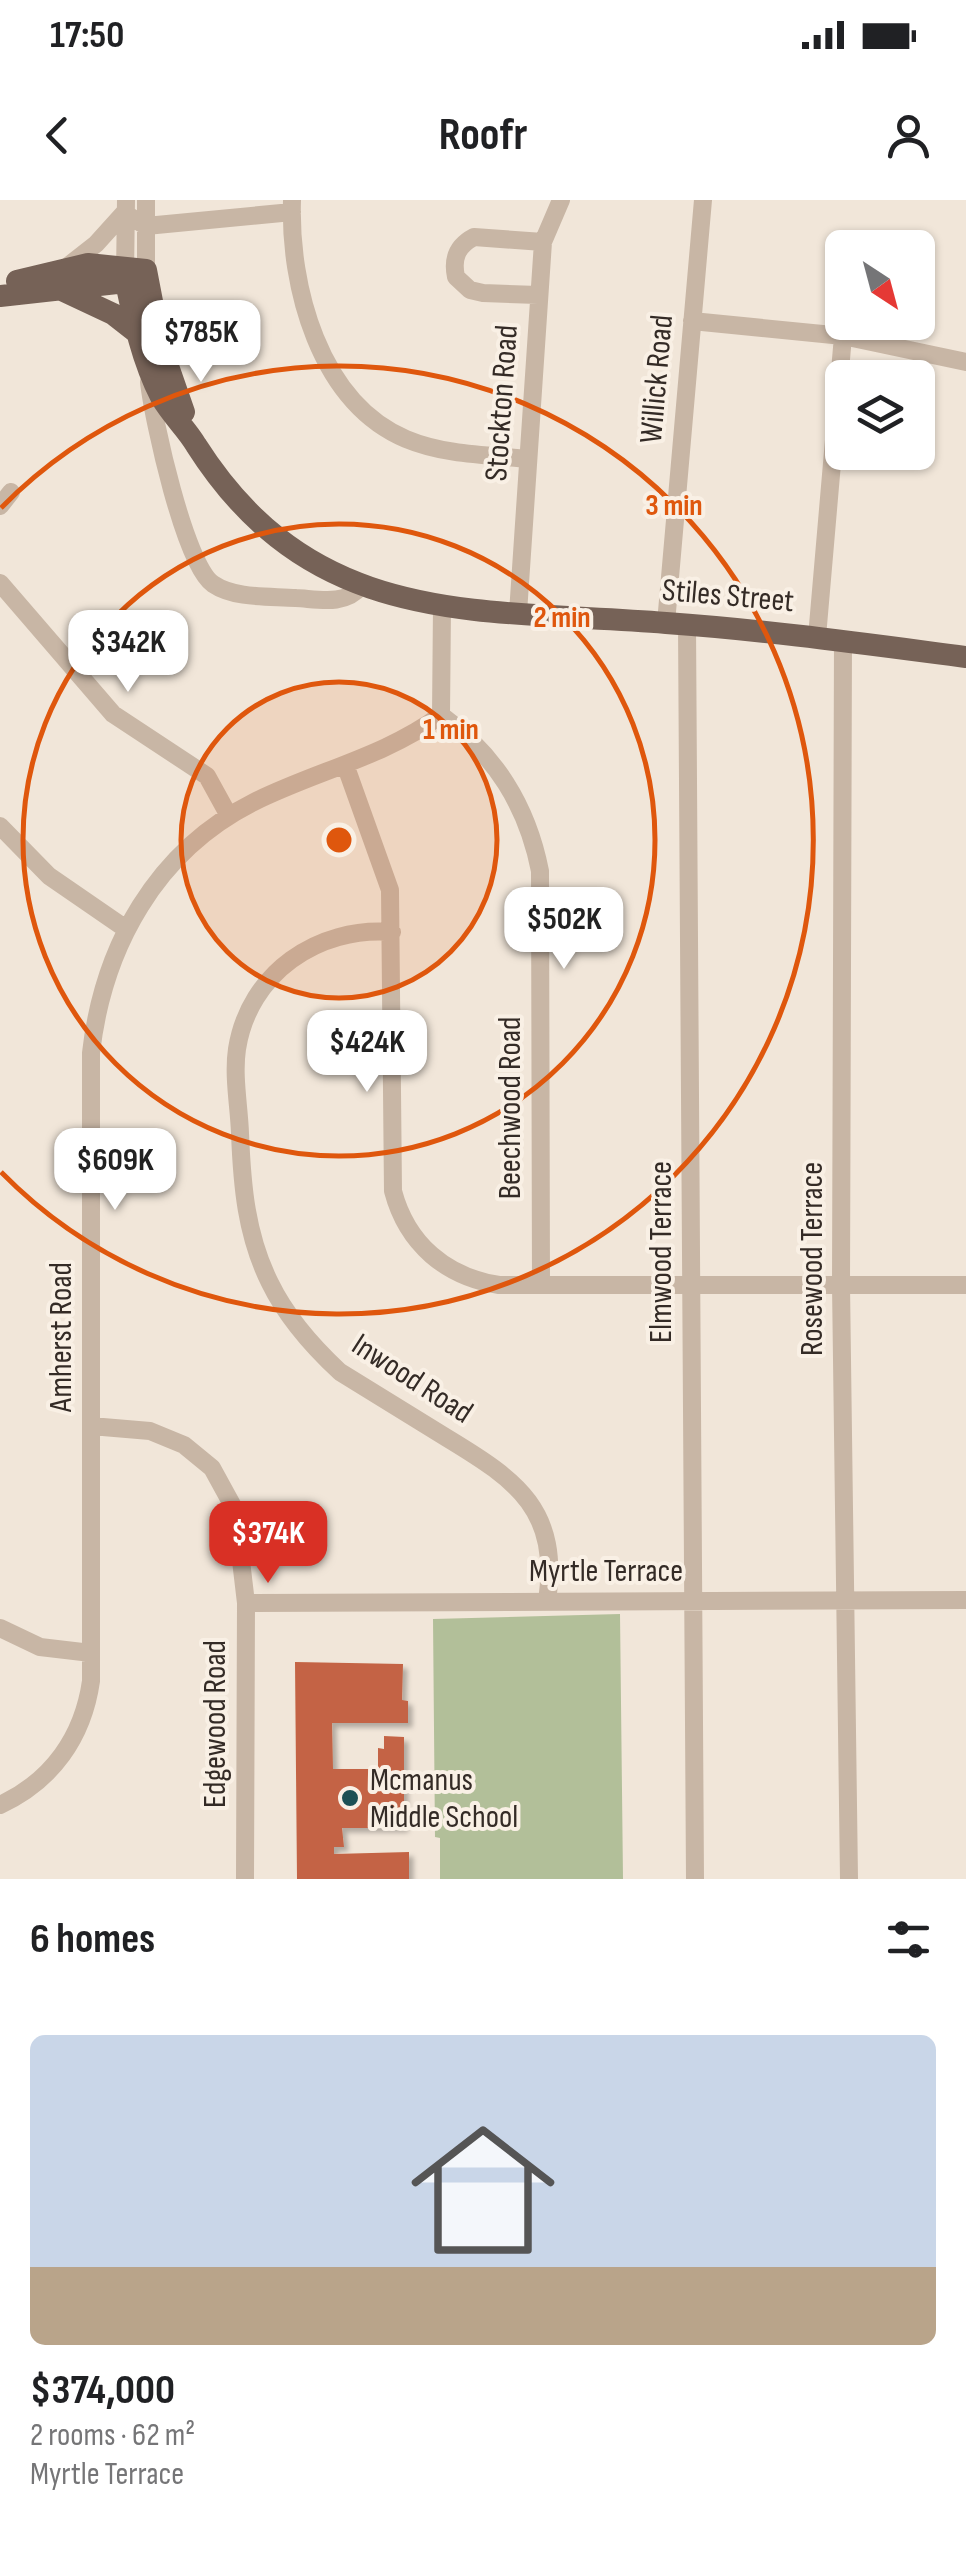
<!DOCTYPE html>
<meta charset="utf-8">
<style>
:root{--surface:#fff;--page:#f2f2f2;--text:#202124;--muted:#757577;--line:#e0e0e0;--accent:#d93025}
body{margin:0;font-family:"Sofia Sans Condensed",sans-serif;background:var(--page);color:var(--text);height:100vh;display:flex;flex-direction:column;font-size:38px;white-space:nowrap}
*{box-sizing:border-box;margin:0}
p{font-size:32px;color:var(--muted)}
.icon{flex:none;width:55px;height:55px;fill:none;stroke:currentColor;stroke-width:2;stroke-linecap:round;stroke-linejoin:round}
.map{position:relative;height:1679px;overflow:hidden}
.details{display:flex;flex-direction:column;background:var(--surface);flex:1}
.details>*{flex:none}
.needle{width:65px;rotate:144deg}
.controls{position:absolute;left:825px;top:30px;display:grid;gap:20px}
.controls a{display:grid;place-items:center;width:110px;height:110px;border-radius:15px;background:var(--surface);box-shadow:0 2px 8px #0004;font-size:50px}
.price{position:absolute;translate:-50% -85px;padding:0 22px;border-radius:20px;background:#fff;color:#222;font-size:32px;line-height:65px;filter:drop-shadow(0 2px 5px #0008)}
.price::after{content:'';position:absolute;left:50%;top:60px;width:30px;height:22px;margin-left:-15px;background:inherit;clip-path:polygon(0 0,100% 0,50% 100%)}
.price.current{background:var(--accent);color:#fff}
ul{padding:0;list-style:none}
li{display:grid;align-content:center;gap:20px;height:530px;padding:0 30px}
li+li{border-top:2px solid var(--line)}
li span{display:grid;place-items:center;height:310px;border-radius:15px;color:#555}
li>.icon{margin-inline-start:auto}
span .icon{width:180px;height:180px;fill:#fffc;stroke-width:1}
li b{font-size:42px}
h2{display:flex;justify-content:space-between;align-items:center;height:120px;padding:0 30px;font-size:42px}
.status{display:flex;justify-content:space-between;align-items:center;height:70px;padding:0 50px;background:var(--surface);direction:ltr}
.status svg{height:28px;fill:currentColor}
header{display:flex;justify-content:space-between;align-items:center;height:130px;padding:0 30px;background:var(--surface);font-size:45px;font-weight:700}
.map>svg:first-child{display:block}
.green{fill:#b2bf99}
.building{fill:#c46444;filter:url(#shadow)}
.lines{fill:none;stroke-linecap:round;stroke-linejoin:round}
.minor{stroke:#c8b6a5;stroke-width:18}
.major{stroke:#766257;stroke-width:22}
.ring{fill:none;stroke:#df570d;stroke-width:5}
.poi-dot{fill:#1d5054;stroke:#f9f0e5;stroke-width:4}
.labels{text-anchor:middle;dominant-baseline:central;stroke-width:8;stroke-linejoin:round;paint-order:stroke}
.street-label{font-size:32px;fill:#342b26;stroke:#f9f0e5}
.poi-label{font-size:32px;fill:#342b26;stroke:#f9f0e5;text-anchor:start}
.centre{fill:#df570d;stroke:#f9f0e5;stroke-width:5}
.ring-label{font-size:30px;text-anchor:middle;font-weight:bold;fill:#df570d;stroke:#f9f0e5;stroke-width:8;stroke-linejoin:round;paint-order:stroke}
</style>
<div class="status"><b>17:50</b><svg viewBox="0 0 49 12"><path d="M0 12V9h3v3zM5 12V6h3v6zM10 12V3h3v9zM15 12V0h3v12zM26 1h20v11H26zM47 4h2v5h-2z"/></svg></div>
<header><svg class="icon" aria-label="back" viewBox="0 0 24 24"><path d="M15 5l-7 7 7 7"/></svg>Roofr<svg class="icon" aria-label="person" viewBox="0 0 24 24"><circle cx="12" cy="8" r="4"/><path d="M4 21q1-7 8-7t8 7"/></svg></header>
<div class="map">
<svg width="966" height="1679" viewBox="0 0 966 1679">
<defs>
<filter id="shadow"><feDropShadow dx="4.5" dy="4.5" stdDeviation="2.5" flood-color="#0004"/></filter>
</defs>
<rect width="100%" height="100%" fill="#f1e6d9"/>
<path class="green" d="M620 1414 623 1679H440V1638L435 1637 433 1419Z"/>
<path class="building" d="M295 1462 403 1464 402 1500 408 1501V1523H332L333 1569H378V1548L384 1549V1536L404 1537V1628H342L344 1647H334V1654L409 1652V1679H297Z"/>
<g class="lines">
<path class="minor" d="M146 0V70
M292 0C289 86 319 202 406 239 444 255 488 255 528 259
M68 66 96 44 124 13 146 26 292 12
M125 76 126 0
M538 95 483 93 470 90 456 77C452 58 457 46 474 37L543 42
M692 121 843 136 966 162
M149 182C153 219 185 365 213 384 235 399 270 396 296 398 317 399 345 406 360 387
M0 306 11 292
M0 383 113 514 207 576 229 616
M518 413 543 42 561 0
M666 423 703 0
M687 425 695 1679
M817 437 843 136
M843 440 841 1085 849 1679
M441 515C495 555 527 605 540 671L541 1085
M441 515 442 406
M346 567 390 690 393 991C407 1044 446 1077 499 1085H966
M0 626 49 676 126 729
M392 732C318 726 249 773 237 849 233 876 239 906 240 933 242 985 246 1035 270 1083 287 1118 312 1146 340 1172 376 1194 411 1216 447 1238 518 1281 560 1310 547 1402
M91 1226 150 1231 184 1245 212 1268 235 1310 246 1403 245 1679
M246 1403 966 1400
M0 1428 40 1447 91 1453
M0 1605C52 1581 83 1537 91 1481V853C103 747 156 651 254 602 316 571 384 557 441 515"/>
<path class="major" d="M146 70 160 143 184 212
M17 81 88 64 146 70
M126 82C134 121 142 160 161 197 171 215 186 228 196 245 313 429 475 408 666 423 766 430 866 444 966 457
M64 91 113 114 136 132
M0 96 126 82 139 74"/>
</g>
<circle cx="339" cy="640" r="158" fill="#df570d" fill-opacity=".12"/>
<g class="ring">
<circle cx="339" cy="640" r="158"/>
<circle cx="339" cy="640" r="316"/>
<path d="M1 308A474 474 0 1 1 1 972"/>
</g>
<circle class="poi-dot" cx="350" cy="1598" r="10"/>
<g class="labels">
<g class="street-label">
<text transform="translate(657 179) rotate(-85)">Willick Road</text>
<text transform="translate(502 203) rotate(-86)">Stockton Road</text>
<text transform="translate(728 396) rotate(5)">Stiles Street</text>
<text transform="translate(510 908) rotate(-90)">Beechwood Road</text>
<text transform="translate(661 1052) rotate(-90)">Elmwood Terrace</text>
<text transform="translate(812 1059) rotate(-90)">Rosewood Terrace</text>
<text transform="translate(61 1137) rotate(-90)">Amherst Road</text>
<text transform="translate(412 1179) rotate(33)">Inwood Road</text>
<text x="606" y="1371">Myrtle Terrace</text>
<text transform="translate(215 1524) rotate(-90)">Edgewood Road</text>
</g>
<g class="poi-label">
<text x="370" y="1580">Mcmanus<tspan x="370" dy="37">Middle School</tspan></text>
</g>
</g>
<circle cx="339" cy="640" r="15" class="centre"/>
<g class="ring-label">
<text x="674" y="315">3 min</text>
<text x="562" y="427">2 min</text>
<text x="451" y="539">1 min</text>
</g>
</svg>
<div class="controls">
<a><svg class="needle" viewBox="-14 -14 28 28"><path d="M0-13l5 13h-10z" fill="#e53935"/><path d="M0 13l5-13h-10z" fill="#757577"/></svg></a>
<a><svg class="icon" aria-label="layers" viewBox="0 0 24 24"><path d="M12 4l9 5-9 5-9-5zM3 14l9 5 9-5"/></svg></a>
</div>
<b class="price" style="left:201px;top:185px">$785K</b>
<b class="price" style="left:128px;top:495px">$342K</b>
<b class="price" style="left:564px;top:772px">$502K</b>
<b class="price" style="left:367px;top:895px">$424K</b>
<b class="price" style="left:115px;top:1013px">$609K</b>
<b class="price current" style="left:268px;top:1386px">$374K</b>
</div>
<section class="details">
<h2>6 homes<svg class="icon" aria-label="filters" viewBox="0 0 24 24"><path d="M4 7h16M4 17h16"/><circle cx="9" cy="7" r="2"/><circle cx="15" cy="17" r="2"/></svg></h2>
<ul>
<li><span style="background:linear-gradient(#c9d6e8 75%,#b9a48a 0)"><svg class="icon" aria-label="home" viewBox="0 0 24 24"><path d="M3 11l9-7 9 7M6 9v11h12V9"/></svg></span><div><b>$374,000</b><p>2 rooms · 62 m²</p><p>Myrtle Terrace</p></div></li>
</ul>
</section>
